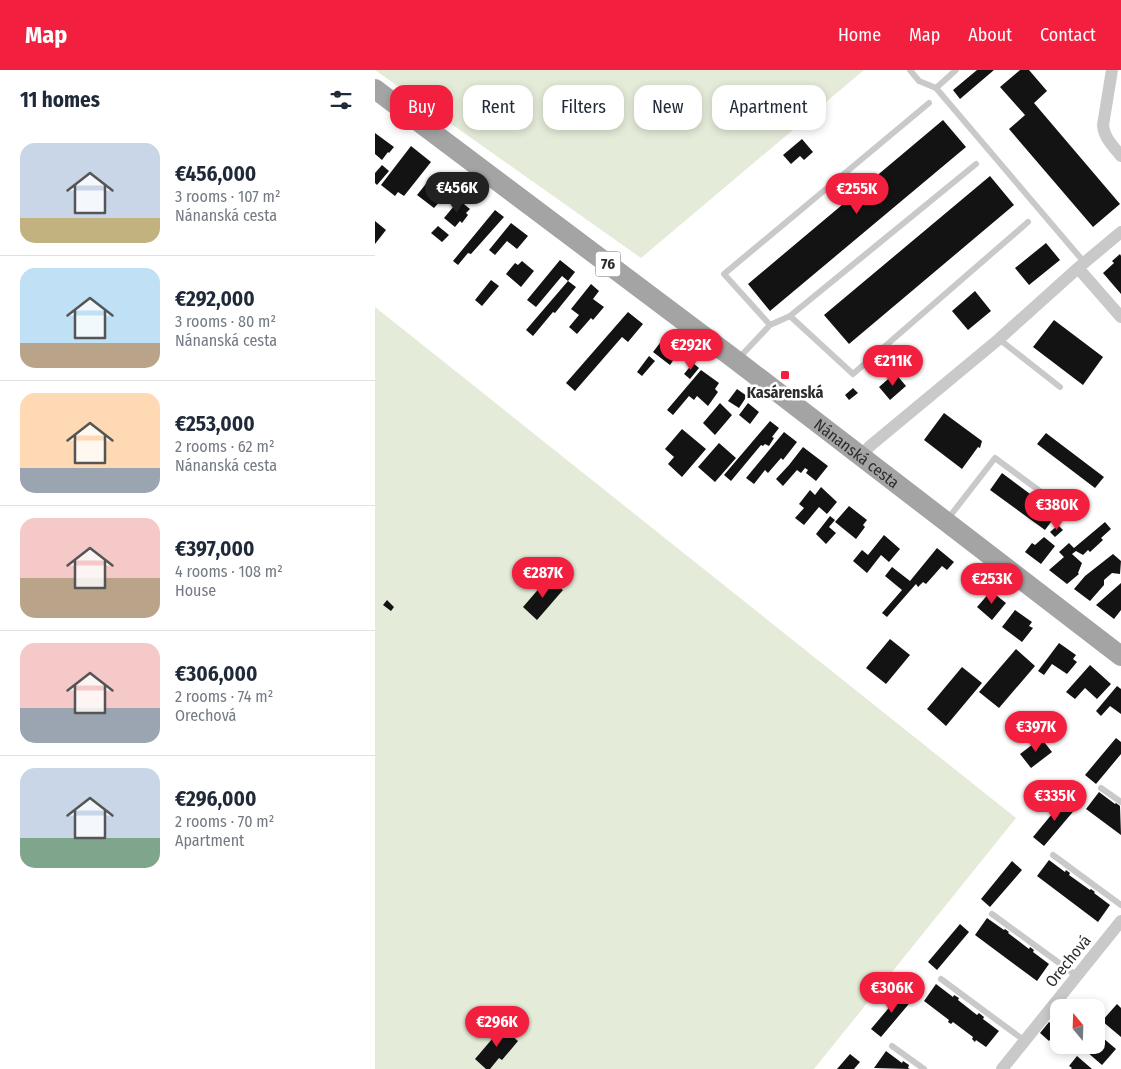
<!DOCTYPE html>
<meta charset="utf-8">
<style>
:root{--surface:#fff;--page:#f6f6f7;--text:#1f2937;--muted:#747a83;--line:#e0e1e3;--accent:#f21f3f}
body{margin:0;font-family:"Fira Sans Condensed",sans-serif;background:var(--page);color:var(--text);height:100vh;display:flex;flex-direction:column;font-size:19px;white-space:nowrap}
*{box-sizing:border-box;margin:0}
p{font-size:16px;color:var(--muted)}
.icon{flex:none;width:28px;height:28px;fill:none;stroke:currentColor;stroke-width:2;stroke-linecap:round;stroke-linejoin:round}
.map{position:relative;flex:1;overflow:hidden}
.side{display:flex;flex-direction:column;background:var(--surface);width:375px}
.side>*{flex:none}
.hud{position:absolute;left:15px;top:15px;width:475px;height:45px;display:flex;gap:10px}
.needle{width:32px;rotate:341deg}
.buttons{position:absolute;left:675px;top:929px;display:grid;gap:10px}
.buttons a{display:grid;place-items:center;width:55px;height:55px;border-radius:10px;background:var(--surface);box-shadow:0 2px 8px #0003;font-size:25px}
.price{position:absolute;translate:-50% -42px;padding:0 11px;border-radius:18px;background:var(--accent);color:#fff;font-size:16px;line-height:32px;filter:drop-shadow(0 1px 2px #0008)}
.price::after{content:'';position:absolute;left:50%;top:30px;width:15px;height:11px;margin-left:-8px;background:inherit;clip-path:polygon(0 0,100% 0,50% 100%)}
.price.current{background:#222;color:#fff}
ul{padding:0;list-style:none}
li{display:flex;align-items:center;gap:15px;height:125px;padding:0 20px}
li+li{border-top:1px solid var(--line)}
li span{display:grid;place-items:center;flex:none;width:140px;height:100px;border-radius:15px;color:#555}
li>.icon{margin-inline-start:auto}
span .icon{width:60px;height:60px;fill:#fffc;stroke-width:1}
li b{font-size:21px}
h2{display:flex;justify-content:space-between;align-items:center;height:60px;padding:0 20px;font-size:21px}
.tag{padding:0 18px;border-radius:15px;background:var(--surface);box-shadow:0 2px 8px #0003;font-size:18px;line-height:45px}
.tag.current{background:var(--accent);color:#fff}
header{display:flex;align-items:center;gap:30px;box-sizing:border-box;height:70px;padding:0 25px;background:var(--accent);color:#fff}
header strong{font-size:24px}
nav{display:flex;gap:28px;margin-inline-start:auto;font-size:18px}
main{display:flex;flex:1;min-height:0}
.map>svg:first-child{display:block}
.green{fill:#e4ebd8}
.building{fill:#131313}
.lines{fill:none;stroke-linecap:round;stroke-linejoin:round}
.lane{stroke:#c9c9c9;stroke-width:6}
.street{stroke:#c9c9c9;stroke-width:12}
.primary{stroke:#a4a4a4;stroke-width:20}
.poi-dot{fill:#f21f3f;stroke:#fff;stroke-width:2}
.labels{text-anchor:middle;dominant-baseline:central;stroke-width:5;stroke-linejoin:round;paint-order:stroke}
.shield{fill:#fff;stroke:#6b6b6b;stroke-width:1}
.shield-label{font-size:15px;font-weight:bold;fill:#2c2c2c}
.poi-label{font-size:16px;font-weight:bold;fill:#2c2c2c;stroke:#fff}
.street-label{font-size:16px;fill:#2c2c2c;stroke:#fff}
</style>
<header>
<strong>Map</strong>
<nav><a>Home</a><a>Map</a><a>About</a><a>Contact</a></nav>
</header>
<main>
<section class="side">
<h2>11 homes<svg class="icon" aria-label="filters" viewBox="0 0 24 24"><path d="M4 7h16M4 17h16"/><circle cx="9" cy="7" r="2"/><circle cx="15" cy="17" r="2"/></svg></h2>
<ul>
<li><span style="background:linear-gradient(#c9d6e8 75%,#c2b280 0)"><svg class="icon" aria-label="home" viewBox="0 0 24 24"><path d="M3 11l9-7 9 7M6 9v11h12V9"/></svg></span><div><b>€456,000</b><p>3 rooms · 107 m²</p><p>Nánanská cesta</p></div></li>
<li><span style="background:linear-gradient(#bfe0f5 75%,#b9a48a 0)"><svg class="icon" aria-label="home" viewBox="0 0 24 24"><path d="M3 11l9-7 9 7M6 9v11h12V9"/></svg></span><div><b>€292,000</b><p>3 rooms · 80 m²</p><p>Nánanská cesta</p></div></li>
<li><span style="background:linear-gradient(#ffd9b3 75%,#9aa5b1 0)"><svg class="icon" aria-label="home" viewBox="0 0 24 24"><path d="M3 11l9-7 9 7M6 9v11h12V9"/></svg></span><div><b>€253,000</b><p>2 rooms · 62 m²</p><p>Nánanská cesta</p></div></li>
<li><span style="background:linear-gradient(#f6c9c9 60%,#b9a48a 0)"><svg class="icon" aria-label="home" viewBox="0 0 24 24"><path d="M3 11l9-7 9 7M6 9v11h12V9"/></svg></span><div><b>€397,000</b><p>4 rooms · 108 m²</p><p>House</p></div></li>
<li><span style="background:linear-gradient(#f6c9c9 65%,#9aa5b1 0)"><svg class="icon" aria-label="home" viewBox="0 0 24 24"><path d="M3 11l9-7 9 7M6 9v11h12V9"/></svg></span><div><b>€306,000</b><p>2 rooms · 74 m²</p><p>Orechová</p></div></li>
<li><span style="background:linear-gradient(#c9d6e8 70%,#7fa58c 0)"><svg class="icon" aria-label="home" viewBox="0 0 24 24"><path d="M3 11l9-7 9 7M6 9v11h12V9"/></svg></span><div><b>€296,000</b><p>2 rooms · 70 m²</p><p>Apartment</p></div></li>
</ul>
</section>
<div class="map">
<svg width="746" height="999" viewBox="0 0 746 999">
<rect width="100%" height="100%" fill="#fff"/>
<path class="green" d="M0 0H489L266 188Z
M0 237 641 748 439 999H0Z"/>
<path class="building" d="M602 0H619L585 29 578 20Z
M645 0H654L672 21 659 33 745 134 718 157 634 59 650 45 625 17Z
M568 50 591 77 395 241 373 214Z
M0 63 19 77 14 83 13 82 7 90 0 84Z
M427 69 438 82 429 90 425 86 416 94 408 85Z
M36 76 56 92 29 126 23 122 20 126 6 115Z
M7 95 14 101 2 115 0 113V103Z
M58 105 75 120 59 138 42 125Z
M615 106 639 135 474 274 449 245Z
M84 130 95 139 91 143 93 145 87 153 85 151 80 157 69 148Z
M120 140 129 147 96 184 93 183 83 195 78 191Z
M0 151 11 160 0 174Z
M136 153 153 166 142 179 132 171 120 185 114 180Z
M63 156 74 165 67 172 56 163Z
M671 173 685 190 654 215 640 198Z
M745 184 746 186V224L728 203 739 193 737 191Z
M185 190 200 202 193 211 201 217 180 243 178 242 158 266 151 260 193 211 187 206 161 237 152 230Z
M147 191 159 201 146 217 131 204 140 193 143 195Z
M116 210 124 216 107 236 100 230Z
M216 214 224 221 218 229 229 237 218 250 216 248 202 264 194 257 204 245 196 239Z
M600 221 616 241 593 260 577 241Z
M253 242 268 254 253 272 247 267 200 321 191 313Z
M679 250 728 287 708 315 658 277Z
M288 269 304 282 295 295 278 282Z
M274 286 280 291 267 306 262 302Z
M318 293 324 298 315 309 309 304Z
M326 300 344 313 340 319 343 322 333 336 322 326 319 330 314 326 298 345 292 340Z
M520 303 531 316 515 330 504 317Z
M478 318 483 323 474 330 470 325Z
M362 319 372 326 364 338 353 331Z
M345 333 357 345 340 365 328 353Z
M373 333 384 342 375 354 364 345Z
M569 343 607 371 605 378 603 377 587 399 549 370Z
M395 351 404 358 397 367 399 368 394 376 390 374 388 376 386 375 356 411 349 405Z
M307 359 331 379 307 407 293 394 299 387 290 379Z
M409 362 422 372 408 390 406 388 393 403 390 400 379 414 371 408Z
M671 363 729 407 720 418 662 374Z
M344 373 361 388 340 412 323 397Z
M428 377 453 396 441 411 431 403 433 400 430 398 426 403 422 400 408 416 401 409 414 395Z
M627 403 682 444 670 460 615 420Z
M446 417 462 432 452 444 444 437 429 455 420 448 429 438 424 434 435 420 440 425Z
M474 436 492 450 488 455 490 457 481 469 460 452Z
M455 446 460 450 454 457 461 463 451 474 441 464Z
M730 452 736 459 726 468 728 470 715 482 713 480 708 485 701 481 697 484 707 493 703 503 704 504 692 514 674 500 689 487 684 482 694 473 699 478Z
M683 455 688 460 680 467 675 462Z
M509 465 525 479 514 492 506 485 492 503 478 491 487 480 493 485Z
M669 467 680 476 666 494 650 482 657 473 660 475Z
M562 478 579 492 572 500 567 496 551 514 548 512 543 517 541 514 512 547 507 543 527 520 510 506 517 497 535 511Z
M738 484 746 491 745 504 737 503 729 510V515L715 531 699 519 710 506Z
M173 508 188 520 162 550 148 537Z
M746 513V540L739 549 721 535Z
M616 521 631 533 617 550 602 537Z
M12 530 19 537 16 541 8 535Z
M640 540 657 552 654 556 658 558 647 572 627 557Z
M515 569 535 585 511 614 491 598Z
M684 573 701 585 698 589 702 592 692 604 677 594 669 605 663 601Z
M641 579 660 596 624 638 604 622Z
M715 595 736 614 722 629 710 618 700 629 691 622Z
M587 597 607 613 571 656 552 639Z
M742 616 746 619V644L735 636 726 646 721 641Z
M675 648 685 656 676 666 666 658Z
M666 668 677 682 656 698 645 684Z
M741 668 746 672V684L721 714 710 705Z
M724 722 740 734 741 733 745 736 746 765 711 739Z
M691 727 702 737 669 776 658 767Z
M674 790 690 802 691 800 695 803 694 805 715 820 716 819 720 822 719 823 735 835 723 852 662 806Z
M637 791 647 800 615 837 606 829Z
M612 848 629 860 630 859 634 862 633 863 654 879 655 877 659 880 658 882 674 894 662 911 600 865Z
M585 854 594 862 562 900 553 892Z
M561 914 578 927 579 925 584 928 583 930 602 945 604 943 609 947 608 949 624 961 611 977 601 970 600 972 597 969 598 967 578 952 576 954 573 952 574 950 549 931Z
M528 921 538 929 506 967 496 959Z
M742 934 746 938V967L727 951Z
M674 952 683 959 674 971 665 963Z
M129 955 137 962 135 964 143 971 127 990 124 988 115 999H111L100 989Z
M728 968 741 979 727 995 704 975H721Z
M511 981 527 993 528 991 534 995 533 998 535 999 499 998Z
M475 984 485 992 479 999H462Z
M702 986 717 999H696L697 998 694 996Z"/>
<g class="lines">
<path class="lane" d="M535 0 544 11 561 18 709 192
M561 18 581 0
M415 246 478 304 653 152
M395 255 349 204 554 33
M624 269 685 317
M363 289 395 255 415 246 601 94
M572 450 620 388 685 436
M726 718 746 732
M678 785 746 835
M617 844 702 906
M566 909 650 971
M517 976 549 999"/>
<path class="street" d="M737 0 728 55C729 68 738 76 746 86
M703 198 746 247
M486 386 495 376 624 269 703 198 746 162
M627 999 746 851"/>
<path class="primary" id="s1" d="M0 19 362 291 746 586"/>
</g>
<rect class="poi-dot" x="405" y="300" width="10" height="10" rx="2.5"/>
<g class="labels">
<rect class="shield" x="220.5" y="181.5" width="25" height="25" rx="4"/>
<g class="shield-label">
<text x="233" y="194">76</text>
</g>
<g class="poi-label">
<text x="410" y="322">Kasárenská</text>
</g>
<g class="street-label">
<text stroke="none"><textPath href="#s1" startOffset="604">Nánanská cesta</textPath></text>
<text transform="translate(693 891) rotate(-51)">Orechová</text>
</g>
</g>
</svg>
<div class="buttons">
<a><svg class="needle" viewBox="-14 -14 28 28"><path d="M0-13l5 13h-10z" fill="#e53935"/><path d="M0 13l5-13h-10z" fill="#747a83"/></svg></a>
</div>
<b class="price current" style="left:82px;top:144px">€456K</b>
<b class="price" style="left:482px;top:145px">€255K</b>
<b class="price" style="left:316px;top:301px">€292K</b>
<b class="price" style="left:518px;top:317px">€211K</b>
<b class="price" style="left:682px;top:461px">€380K</b>
<b class="price" style="left:168px;top:529px">€287K</b>
<b class="price" style="left:617px;top:535px">€253K</b>
<b class="price" style="left:661px;top:683px">€397K</b>
<b class="price" style="left:680px;top:752px">€335K</b>
<b class="price" style="left:517px;top:944px">€306K</b>
<b class="price" style="left:122px;top:978px">€296K</b>
<div class="hud">
<a class="tag current">Buy</a>
<a class="tag">Rent</a>
<a class="tag">Filters</a>
<a class="tag">New</a>
<a class="tag">Apartment</a>
</div>
</div>
</main>
